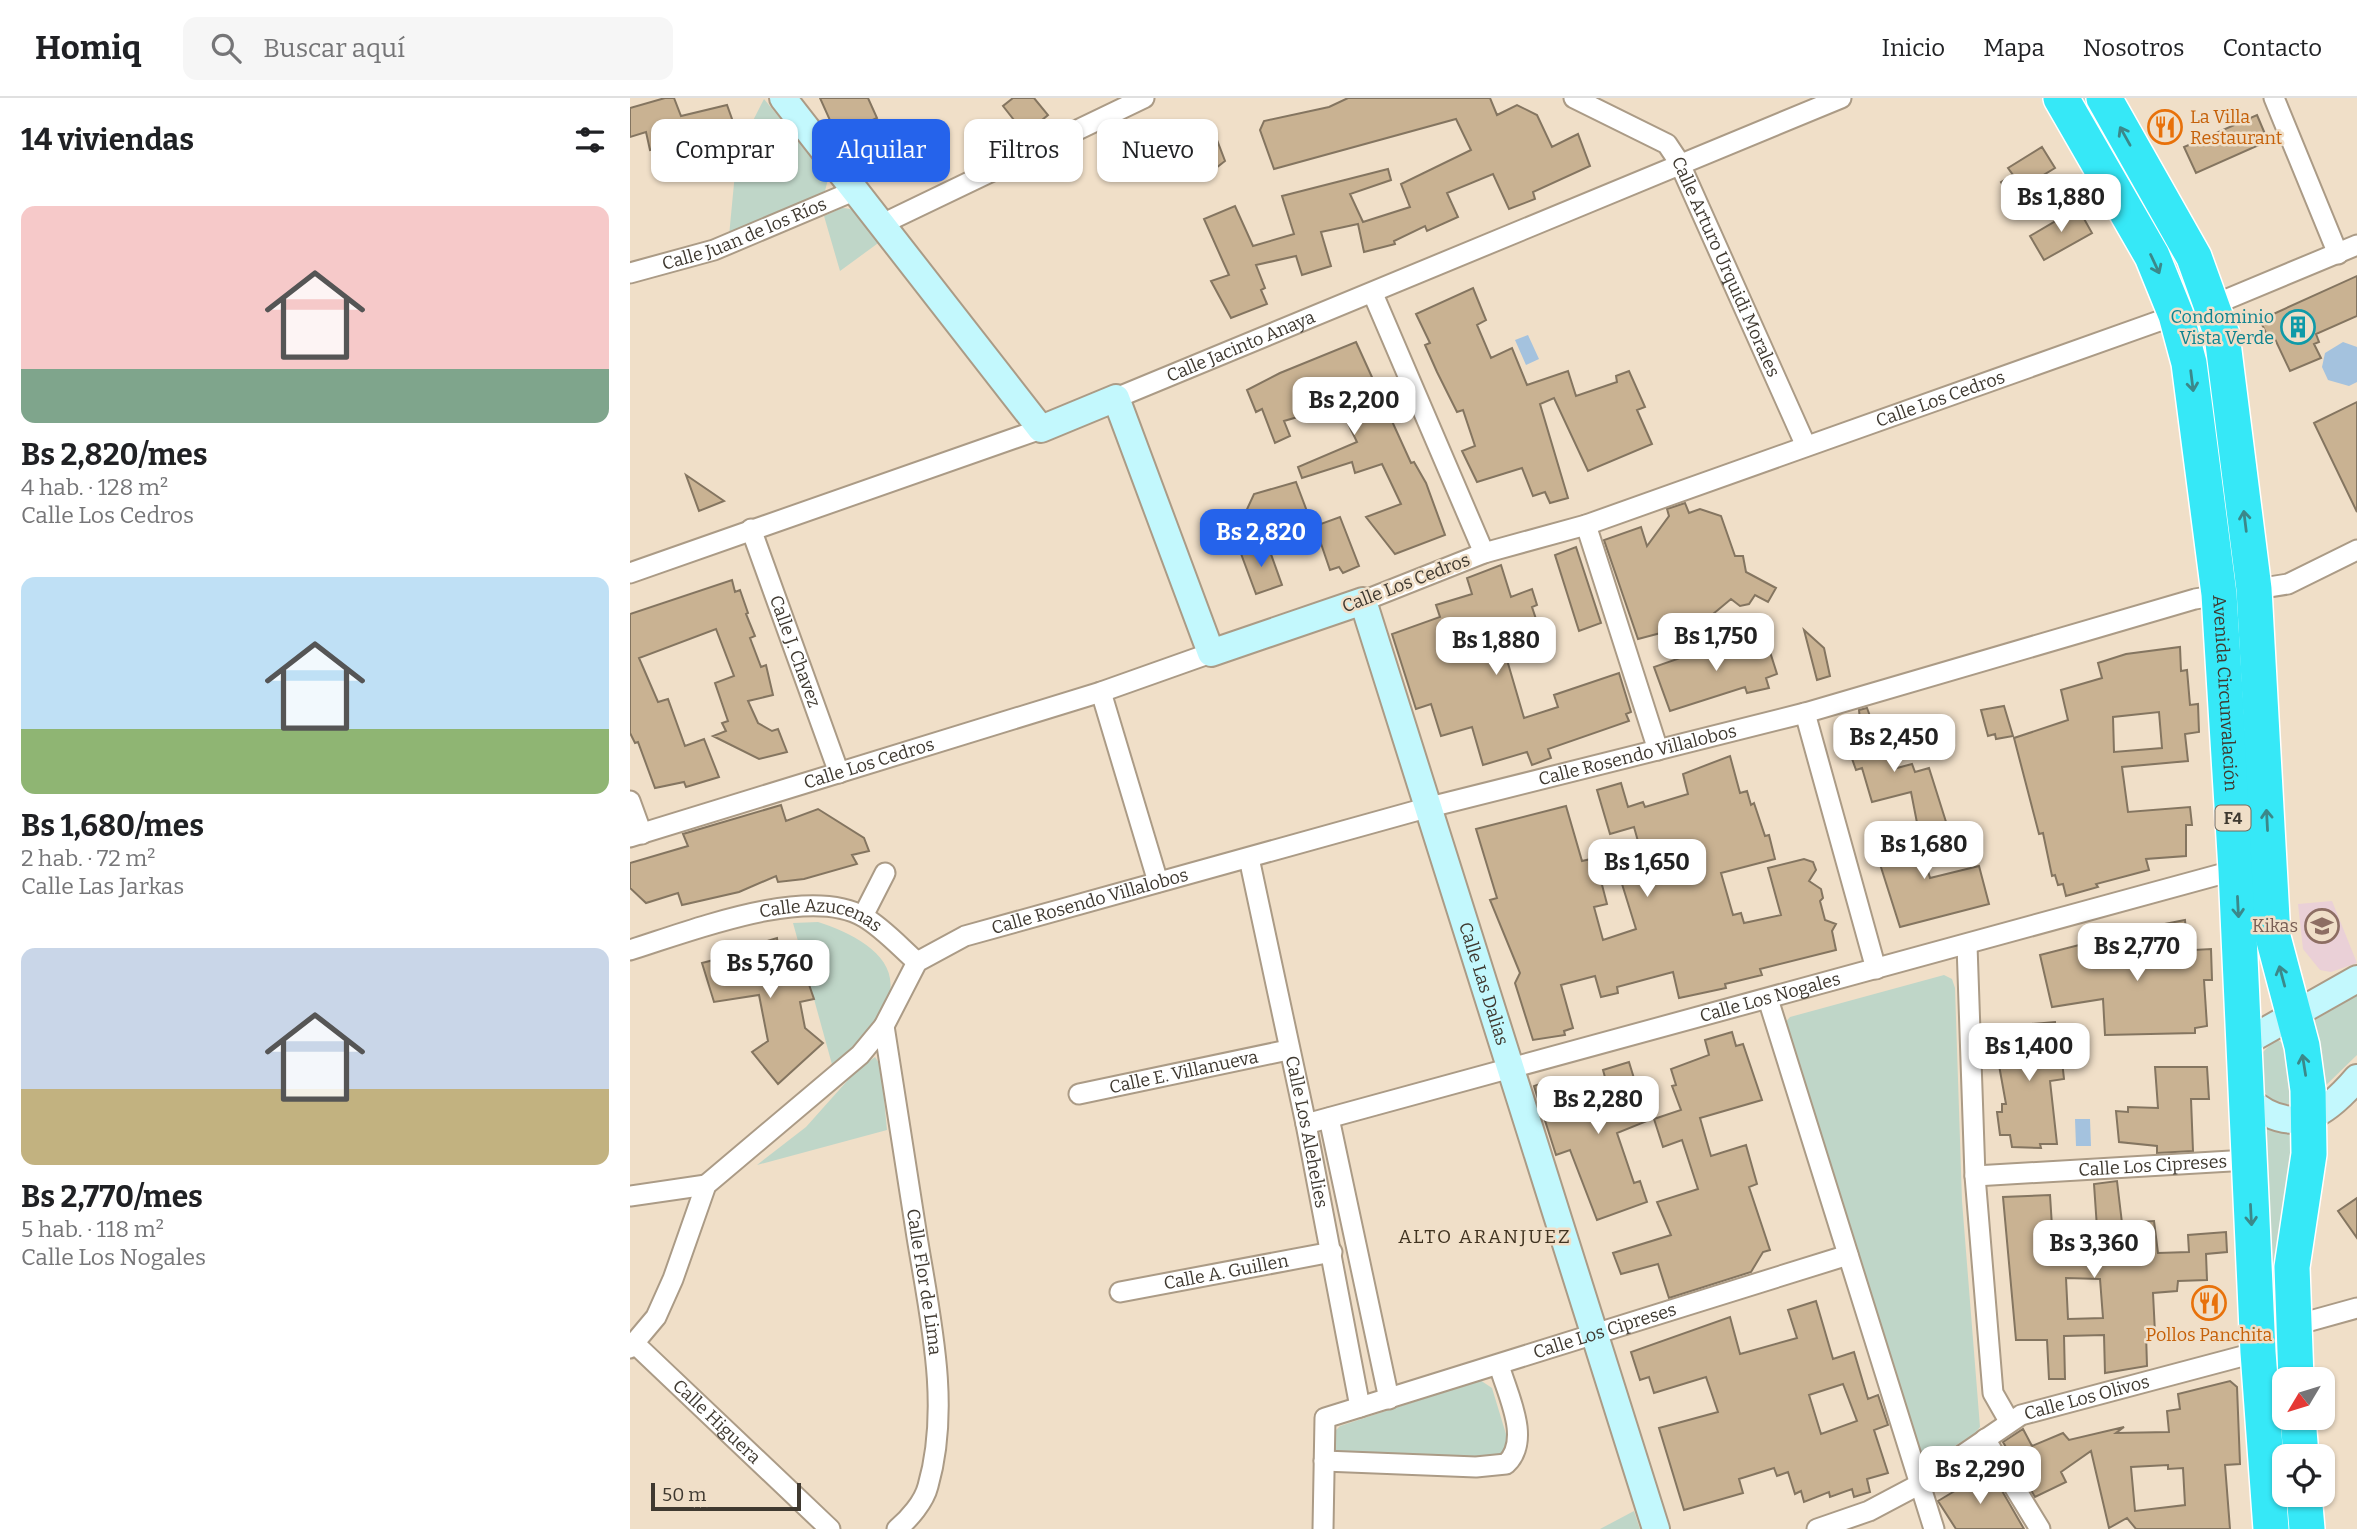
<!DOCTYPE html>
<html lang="es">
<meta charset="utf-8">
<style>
:root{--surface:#fff;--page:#f6f6f6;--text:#202124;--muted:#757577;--line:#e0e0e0;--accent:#2563eb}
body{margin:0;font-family:Bitter,serif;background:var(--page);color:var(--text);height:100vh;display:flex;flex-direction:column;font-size:26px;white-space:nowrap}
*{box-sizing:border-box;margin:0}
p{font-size:23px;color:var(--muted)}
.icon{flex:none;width:38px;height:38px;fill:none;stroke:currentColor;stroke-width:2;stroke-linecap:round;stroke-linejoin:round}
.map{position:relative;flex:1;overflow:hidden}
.side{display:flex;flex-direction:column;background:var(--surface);width:630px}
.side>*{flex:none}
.banner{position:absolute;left:21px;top:21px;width:665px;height:63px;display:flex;gap:14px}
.needle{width:46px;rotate:232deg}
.buttons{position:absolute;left:1642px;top:1269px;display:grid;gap:14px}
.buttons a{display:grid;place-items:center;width:63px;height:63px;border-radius:14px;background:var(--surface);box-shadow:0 2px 5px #0004;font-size:35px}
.scale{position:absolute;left:21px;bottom:18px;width:150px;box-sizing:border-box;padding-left:7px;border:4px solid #3f3930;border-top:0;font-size:19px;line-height:24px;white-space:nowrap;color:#3f3930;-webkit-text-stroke:5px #f0dfc8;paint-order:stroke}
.price{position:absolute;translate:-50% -60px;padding:0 16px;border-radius:14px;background:#fff;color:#222;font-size:23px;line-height:46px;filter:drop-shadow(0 2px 4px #0008)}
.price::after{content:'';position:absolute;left:50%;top:42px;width:21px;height:16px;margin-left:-10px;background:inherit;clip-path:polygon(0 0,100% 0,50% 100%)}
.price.selected{background:var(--accent);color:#fff}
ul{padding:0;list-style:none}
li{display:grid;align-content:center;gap:14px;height:371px;padding:0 21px}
li span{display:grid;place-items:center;height:217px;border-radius:14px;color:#555}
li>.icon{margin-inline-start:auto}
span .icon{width:126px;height:126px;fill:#fffc;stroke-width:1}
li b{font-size:30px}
h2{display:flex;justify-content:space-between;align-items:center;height:84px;padding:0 21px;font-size:30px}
.pill{padding:0 24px;border-radius:14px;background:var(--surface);box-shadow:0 2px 5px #0004;font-size:24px;line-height:63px}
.pill.selected{background:var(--accent);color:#fff}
header{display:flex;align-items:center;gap:42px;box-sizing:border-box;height:98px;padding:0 35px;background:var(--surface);border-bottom:2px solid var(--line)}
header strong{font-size:33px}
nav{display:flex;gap:38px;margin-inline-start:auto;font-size:24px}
.search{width:490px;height:63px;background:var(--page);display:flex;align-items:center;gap:18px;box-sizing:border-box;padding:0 24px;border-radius:14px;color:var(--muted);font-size:26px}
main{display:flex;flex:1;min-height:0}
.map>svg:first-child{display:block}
.education{fill:#ead0d7}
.green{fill:#bfd6c8}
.water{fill:#a4c2de}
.building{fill:#c9b292;stroke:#847560;stroke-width:2;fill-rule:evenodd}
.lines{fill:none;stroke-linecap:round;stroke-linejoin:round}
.street-casing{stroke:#ab9b86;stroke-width:23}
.secondary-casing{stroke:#ab9b86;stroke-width:30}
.highway-casing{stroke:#fff;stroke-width:38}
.street{stroke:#fff;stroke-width:19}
.secondary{stroke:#c3f8fd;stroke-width:26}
.highway{stroke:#36e8f7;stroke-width:35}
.oneway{stroke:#3b888a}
.labels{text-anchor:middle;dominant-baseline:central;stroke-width:5;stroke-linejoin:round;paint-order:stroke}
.shield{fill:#f0dfc8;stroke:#746b5e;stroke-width:2}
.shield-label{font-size:16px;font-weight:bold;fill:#3f3930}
.food-label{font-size:18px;fill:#c56008;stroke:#f0dfc8;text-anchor:start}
.street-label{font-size:18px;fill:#3f3930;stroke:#f0dfc8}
.culture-label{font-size:18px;fill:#0d838f;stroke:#f0dfc8;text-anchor:end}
.education-label{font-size:18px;fill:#785e54;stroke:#f0dfc8;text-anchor:end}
.neighbourhood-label{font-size:19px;letter-spacing:2px;fill:#403321;stroke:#f0dfc8}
</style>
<header>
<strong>Homiq</strong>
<div class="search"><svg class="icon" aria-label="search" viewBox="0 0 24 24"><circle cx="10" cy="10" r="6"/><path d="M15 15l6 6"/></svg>Buscar aquí</div>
<nav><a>Inicio</a><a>Mapa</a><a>Nosotros</a><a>Contacto</a></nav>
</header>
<main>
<section class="side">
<h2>14 viviendas<svg class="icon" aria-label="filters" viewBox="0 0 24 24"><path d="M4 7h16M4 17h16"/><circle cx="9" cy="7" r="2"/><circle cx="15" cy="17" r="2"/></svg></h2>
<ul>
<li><span style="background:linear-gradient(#f6c9c9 75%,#7fa58c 0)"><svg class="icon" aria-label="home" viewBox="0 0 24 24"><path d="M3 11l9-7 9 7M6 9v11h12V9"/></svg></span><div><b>Bs 2,820/mes</b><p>4 hab. · 128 m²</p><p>Calle Los Cedros</p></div></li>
<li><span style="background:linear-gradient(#bfe0f5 70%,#8fb573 0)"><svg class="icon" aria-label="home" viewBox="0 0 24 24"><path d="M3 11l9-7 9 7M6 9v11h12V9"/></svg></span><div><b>Bs 1,680/mes</b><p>2 hab. · 72 m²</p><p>Calle Las Jarkas</p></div></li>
<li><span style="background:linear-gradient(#c9d6e8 65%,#c2b280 0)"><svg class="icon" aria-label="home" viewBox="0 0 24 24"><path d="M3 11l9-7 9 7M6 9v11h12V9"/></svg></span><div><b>Bs 2,770/mes</b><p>5 hab. · 118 m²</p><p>Calle Los Nogales</p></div></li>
</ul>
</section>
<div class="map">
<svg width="1727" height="1431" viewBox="0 0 1727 1431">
<rect width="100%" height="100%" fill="#f0dfc8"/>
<path class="education" d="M1702 803 1727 865 1701 874 1690 872 1673 851 1668 806Z"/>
<path class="green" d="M1445 0H1457L1566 197 1554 200Z
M134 1 192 71 198 81 195 93 99 138 107 54Z
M212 110C232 110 240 128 251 143L210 173 194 118Z
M188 824C229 837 284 866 250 917 237 936 218 953 203 970L163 825Z
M1314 877 1322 881 1325 890 1332 1103 1350 1329 1344 1336 1299 1364 1289 1360 1153 927 1160 919Z
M1727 897V957L1690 993 1680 925Z
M1646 941 1656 947 1664 1005 1651 1007 1639 1002 1633 991 1631 956Z
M245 959 251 968 257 1032 127 1067 176 1029 226 973Z
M1632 1024 1664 1033 1655 1121 1654 1396 1662 1397 1665 1431H1654Z
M850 1282 862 1290 879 1346 871 1360 707 1356 704 1353 705 1333 710 1328Z
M1004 1413 1010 1431H970Z"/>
<path class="water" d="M898 237 909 261 896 267 885 242Z
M1713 244 1727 249V284L1719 288 1698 282 1692 269 1695 255Z
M1445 1021H1460L1461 1048H1446Z"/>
<path class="building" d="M35 0H44L51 18 97 7 102 21 60 53 58 45 20 52 16 34 0 39V10Z
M190 0H238L247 20 207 38Z
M383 0H404L418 17 395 36 373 8Z
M718 0H860L867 17 887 7 907 17 922 49 948 36 960 68 903 94 905 101 879 111 863 76 817 95 828 119 797 133 795 128 764 143 765 146 734 154 728 126 691 134 701 168 672 177 666 158 626 167 635 190 631 192 637 206 601 220 581 183 599 177 574 121 605 108 623 148 664 136 652 98 758 71 761 82 720 96 733 124 780 109 771 86 841 52 826 21 644 71 630 32 634 23 699 9Z
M1627 17 1638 43 1566 75 1554 49Z
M584 34 595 63 586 70 563 75 552 42Z
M1412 49 1425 70 1379 98 1371 84 1383 77 1378 70Z
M1448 110 1462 135 1414 162 1400 138Z
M1727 178V218L1686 236 1689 244 1684 246 1691 260 1660 273 1644 239 1639 242 1630 222Z
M843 190 856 222 847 227 861 260 882 250 897 287 938 273 946 298 987 284 986 278 999 273 1015 309 1007 312 1022 346 958 373 924 300 910 306 938 400 920 405 915 394 903 398 892 370 847 384 832 353 845 348 833 312 827 314 807 274 795 247 800 245 786 216Z
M726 244 781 365 784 364 796 385 815 437 765 456 736 419 771 406 752 366 725 375 722 364 672 380 668 369 727 344 709 307 654 323 660 338 645 345 632 311 626 314 617 292 650 275Z
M1727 304V414L1684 325Z
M56 377 94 403 69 413Z
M666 384 678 416 619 433 613 420 624 396Z
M1055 405 1059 415 1070 411 1091 418 1105 458H1113L1116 474 1146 490 1138 504 1125 497 1119 506 1110 508 1101 501 1046 547 1042 532 1008 541 974 442 1011 429 1017 448 1039 418 1037 411Z
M710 419 729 468 713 475 709 469 700 472 685 428Z
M638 448 652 487 626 496 610 453Z
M946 449 971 525 949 533 925 457Z
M871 467 881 499 902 491 907 507 902 509 908 527 870 538 894 620 928 609 924 597 989 575 1001 614 996 616 999 623 918 651 921 660 902 667 897 654 853 667 842 629 811 638 801 606 786 611 762 536 810 519 806 507 842 496 837 480Z
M102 482 105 494 110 492 118 515 116 516 125 538 120 540 131 569 136 567 143 597 118 603 128 625 142 633 148 631 157 654 129 661 83 638 96 633 92 625 98 623 85 585 104 578 86 531 9 560 28 604 38 601 55 648 74 641 89 679 56 689 54 684 25 690 8 644 5 645 0 635V516Z
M1174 532 1194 550 1200 578 1187 582Z
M1135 538 1147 576 1136 580 1139 590 1117 595 1115 589 1040 613 1024 569 1090 546 1093 553Z
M1550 549 1551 573 1557 572 1560 607 1568 606 1569 634 1555 636 1558 663 1492 669 1498 714 1560 709 1562 727H1556V758L1516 761 1519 772 1466 786 1468 789 1436 798 1433 786 1428 787 1425 777 1422 778 1413 735 1409 736 1384 640 1438 622 1431 592 1472 580 1468 565 1496 556ZM1529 614 1532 650 1484 654 1483 619Z
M1374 608 1383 638 1366 641 1365 636 1358 638 1351 612Z
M1237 610 1244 629 1253 626 1267 670 1282 666 1285 674 1299 670 1317 727 1289 735 1281 694 1242 704 1232 670 1226 672 1220 655 1224 654 1219 635 1231 632 1229 612Z
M1100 658 1110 695 1117 693 1121 707 1124 705 1135 738 1139 737 1145 761 1091 775 1103 817 1111 815 1114 825 1151 817 1138 770 1174 761 1183 764 1186 772 1179 783 1191 791 1193 800 1190 803 1195 822 1206 826 1202 833 1206 852 1130 871 1132 877 1095 886 1096 890 1049 900 1043 874 987 889 988 895 971 899 965 878 931 887 943 930 934 933 935 937 903 942 885 885 890 875 860 802 867 800 846 731 936 708 952 763 965 760 977 806 964 809 973 842 1006 831 992 786 1018 779 1004 729 980 736 967 692 991 685 998 709 1013 704 1015 709 1058 696 1053 676Z
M151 707 156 723 188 711 234 740 239 753 222 757 227 766 174 781 148 784 146 778 109 794 52 807 48 795 16 805 0 790V765L58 748 53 736Z
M1285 728 1300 780 1349 768 1359 806 1270 829 1242 741Z
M1555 822 1556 833H1563L1564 852 1581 851 1582 882H1574L1577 928 1565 930V935L1475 937 1473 901 1422 909 1410 857 1449 847V850L1476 848 1477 868 1513 866 1509 831Z
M147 840 148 848 161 845 167 852 184 901 170 904 175 930 193 945 148 986 122 954 138 943 129 897 84 904 72 865 118 853 117 849Z
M1425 924 1429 963H1432L1434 981 1420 983 1427 1046H1410L1411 1050 1382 1049 1380 1037H1370L1367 1014H1372V1006H1376L1367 956 1371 955 1368 929Z
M1102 934 1106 948 1113 946 1132 1002 1070 1020 1081 1058 1116 1047 1127 1086 1119 1089 1140 1152 1133 1154 1121 1174 1039 1200 1028 1166 991 1176 983 1155 1041 1137 1027 1104 1068 1091 1052 1042 1033 1049 1024 1021 1051 1012 1042 988 1046 987 1041 971 1079 957 1075 942Z
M999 964 1017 1023 987 1035 1004 1085 1010 1083 1017 1104 967 1122 940 1052 926 1057 904 988 921 982 925 997 976 983 973 972Z
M1525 969H1577L1579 1001H1561L1563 1053 1527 1055V1048L1489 1044 1486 1013 1498 1014V1009L1528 1010Z
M1487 1083 1492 1125 1524 1123 1528 1155 1559 1154 1558 1137 1596 1134 1597 1154 1576 1156 1577 1182 1548 1183 1547 1193 1523 1195 1525 1235H1516L1517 1268 1475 1275 1474 1237 1434 1238 1435 1281H1419L1417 1242H1386L1373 1099 1420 1097 1424 1160 1469 1159 1464 1086ZM1436 1180 1470 1181 1473 1220 1438 1221Z
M1727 1100V1140L1708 1113Z
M1186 1203 1203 1261 1224 1254 1238 1301 1248 1297 1258 1327 1244 1332 1258 1375 1237 1381 1240 1394 1224 1399 1222 1391 1200 1399 1199 1394 1174 1404 1171 1393 1165 1396 1158 1374 1147 1378 1144 1370 1109 1381 1113 1395 1054 1412 1029 1330 1088 1314 1076 1279 1024 1295 1019 1279 1010 1282 1001 1254 1100 1219 1110 1256 1167 1240 1158 1212ZM1213 1286 1227 1323 1191 1336 1179 1297Z
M1600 1283 1607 1289 1610 1366 1595 1367 1600 1431H1506L1497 1420 1479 1430 1461 1353 1431 1374 1436 1384 1405 1399 1373 1344 1393 1331 1402 1348 1433 1335 1439 1342 1494 1329 1486 1335 1539 1334 1537 1313 1550 1311 1548 1296ZM1538 1367V1371L1553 1370 1555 1407 1505 1413 1501 1369Z
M1360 1372 1394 1431H1326L1308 1403Z"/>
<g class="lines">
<g class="street-casing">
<g id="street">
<path id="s1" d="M944 0 1037 46 1049 64 1176 348"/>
<path d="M1644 0 1708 156"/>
<path d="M250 127 514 0"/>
<path id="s2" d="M0 175 84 152 226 92"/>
<path d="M743 196 854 455"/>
<path id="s3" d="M486 300 1211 0"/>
<path d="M956 427 1028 652"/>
<path id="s4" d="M121 431 209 675"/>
<path d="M0 475 411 331"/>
<path id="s5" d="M733 503 854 455 956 427 1546 217 1583 207 1727 147"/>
<path d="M471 594 528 784"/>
<path d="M1175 615 1246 871"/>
<path d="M0 703 12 736"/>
<path id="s6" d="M0 739 471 594 581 555"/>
<path id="s7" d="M619 760 676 1026 730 1309"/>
<path d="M233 818 255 775"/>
<path d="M1337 847 1345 1078 1363 1295 1379 1323"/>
<path id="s8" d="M0 852C58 834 178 786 234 819 253 830 270 849 287 864"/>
<path d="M1138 901 1304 1431"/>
<path id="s9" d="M254 928C265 998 276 1069 287 1139 300 1219 321 1308 298 1388 294 1404 279 1421 267 1431"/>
<path id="s10" d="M449 996 658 952"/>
<path d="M699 1020 759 1301"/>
<path id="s11" d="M676 1026 1606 772"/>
<path id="s12" d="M1345 1078 1618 1062"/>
<path d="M0 1098 76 1087"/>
<path id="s13" d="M490 1194 702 1154"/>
<path d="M1662 1228 1727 1210"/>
<path id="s14" d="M4 1245 200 1431"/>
<path id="s15" d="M0 1250 26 1219 43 1181 76 1087 230 957 254 928 287 864 335 838 796 710 1175 615 1565 501 1658 486 1727 452"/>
<path d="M1355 1341 1410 1431"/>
<path d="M694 1363 846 1369 876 1366C902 1342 877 1296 869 1267"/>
<path id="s16" d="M693 1431 695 1320 1218 1157"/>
<path id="s17" d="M1187 1431 1239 1413 1290 1386 1391 1317 1628 1254"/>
</g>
</g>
<g class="secondary-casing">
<g id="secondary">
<path id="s18" d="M153 0 411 331 486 300 581 555 733 503 1026 1431"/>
<path d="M1614 945 1727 881"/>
<path d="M1616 1000C1661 1040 1693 1020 1727 980"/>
</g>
</g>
<g class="highway-casing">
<g id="highway">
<path id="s19" d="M1431 0 1522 158 1546 217 1559 265 1589 496 1606 772 1628 1254 1641 1431"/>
<path d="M1474 0 1564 159 1592 237 1624 491 1643 839 1672 948 1678 992 1679 1056 1662 1169 1666 1281"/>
<path d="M1668 1320 1671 1358"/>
<path d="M1674 1396 1677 1431"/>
</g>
</g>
<use href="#street" class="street"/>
<use href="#secondary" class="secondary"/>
<use href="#highway" class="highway"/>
</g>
<defs><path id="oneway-shaft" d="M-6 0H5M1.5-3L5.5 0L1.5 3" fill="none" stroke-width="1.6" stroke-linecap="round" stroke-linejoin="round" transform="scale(1.75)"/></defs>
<g class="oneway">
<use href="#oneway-shaft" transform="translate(1495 38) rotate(-119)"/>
<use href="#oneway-shaft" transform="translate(1525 166) rotate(65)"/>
<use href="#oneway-shaft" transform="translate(1562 283) rotate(83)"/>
<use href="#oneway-shaft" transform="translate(1615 423) rotate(-97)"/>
<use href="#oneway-shaft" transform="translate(1637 722) rotate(-93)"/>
<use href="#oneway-shaft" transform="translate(1608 809) rotate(87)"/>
<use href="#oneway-shaft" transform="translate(1652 878) rotate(-105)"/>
<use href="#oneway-shaft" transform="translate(1674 967) rotate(-99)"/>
<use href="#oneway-shaft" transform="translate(1621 1117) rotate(87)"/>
</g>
<defs>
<g id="restaurant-ring" transform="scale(1.75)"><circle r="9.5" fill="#f0dfc8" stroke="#e8710a" stroke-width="1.5"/><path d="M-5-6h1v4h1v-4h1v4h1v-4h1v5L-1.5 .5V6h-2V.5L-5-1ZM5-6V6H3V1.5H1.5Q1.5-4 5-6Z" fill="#e8710a"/></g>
<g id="building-ring" transform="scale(1.75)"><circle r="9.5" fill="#f0dfc8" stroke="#0f9aa8" stroke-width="1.5"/><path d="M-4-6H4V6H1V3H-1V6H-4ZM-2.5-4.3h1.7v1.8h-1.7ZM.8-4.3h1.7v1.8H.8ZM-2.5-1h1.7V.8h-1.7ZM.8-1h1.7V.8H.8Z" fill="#0f9aa8"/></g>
<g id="school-ring" transform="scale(1.75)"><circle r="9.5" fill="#f0dfc8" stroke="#8d6e63" stroke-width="1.5"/><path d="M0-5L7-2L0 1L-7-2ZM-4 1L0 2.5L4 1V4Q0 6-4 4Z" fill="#8d6e63"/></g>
</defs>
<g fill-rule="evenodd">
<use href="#restaurant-ring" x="1535" y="29"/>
<use href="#building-ring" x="1668" y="229"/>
<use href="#school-ring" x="1692" y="828"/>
<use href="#restaurant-ring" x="1579" y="1205"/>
</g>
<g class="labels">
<rect class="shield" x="1585.5" y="707.5" width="35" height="25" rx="5"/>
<g class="shield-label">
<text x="1603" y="720">F4</text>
</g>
<g class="food-label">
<text x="1560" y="19">La Villa<tspan x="1560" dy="21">Restaurant</tspan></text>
<text x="1579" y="1237" text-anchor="middle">Pollos Panchita</text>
</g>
<g class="street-label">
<text stroke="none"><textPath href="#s2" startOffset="121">Calle Juan de los Ríos</textPath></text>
<text stroke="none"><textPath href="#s1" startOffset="240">Calle Arturo Urquidi Morales</textPath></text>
<text stroke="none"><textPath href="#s3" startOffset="135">Calle Jacinto Anaya</textPath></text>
<text stroke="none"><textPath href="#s5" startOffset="612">Calle Los Cedros</textPath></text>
<text transform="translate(776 485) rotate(-21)">Calle Los Cedros</text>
<text stroke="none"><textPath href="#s4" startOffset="130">Calle J. Chavez</textPath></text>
<text stroke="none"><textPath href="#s19" startOffset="628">Avenida Circunvalación</textPath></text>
<text stroke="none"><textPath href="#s15" startOffset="1244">Calle Rosendo Villalobos</textPath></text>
<text stroke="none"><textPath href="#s6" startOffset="250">Calle Los Cedros</textPath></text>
<text stroke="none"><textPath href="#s15" startOffset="677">Calle Rosendo Villalobos</textPath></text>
<text stroke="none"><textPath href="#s8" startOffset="198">Calle Azucenas</textPath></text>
<text stroke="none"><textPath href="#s18" startOffset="1335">Calle Las Dalias</textPath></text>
<text stroke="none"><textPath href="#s11" startOffset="481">Calle Los Nogales</textPath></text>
<text stroke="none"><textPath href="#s10" startOffset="107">Calle E. Villanueva</textPath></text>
<text stroke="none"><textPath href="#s7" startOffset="280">Calle Los Alehelies</textPath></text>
<text stroke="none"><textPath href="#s12" startOffset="178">Calle Los Cipreses</textPath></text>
<text stroke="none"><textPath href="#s13" startOffset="108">Calle A. Guillen</textPath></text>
<text stroke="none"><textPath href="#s9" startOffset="259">Calle Flor de Lima</textPath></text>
<text stroke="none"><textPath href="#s16" startOffset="404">Calle Los Cipreses</textPath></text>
<text stroke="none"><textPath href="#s17" startOffset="303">Calle Los Olivos</textPath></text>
<text stroke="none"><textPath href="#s14" startOffset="114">Calle Higuera</textPath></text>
</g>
<g class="culture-label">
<text x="1644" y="219">Condominio<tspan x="1644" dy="21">Vista Verde</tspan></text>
</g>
<g class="education-label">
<text x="1668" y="828">Kikas</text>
</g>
<g class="neighbourhood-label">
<text x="855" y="1138">ALTO ARANJUEZ</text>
</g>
</g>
</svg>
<div class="buttons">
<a><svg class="needle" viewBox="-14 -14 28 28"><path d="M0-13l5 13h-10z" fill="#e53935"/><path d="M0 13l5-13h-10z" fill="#757577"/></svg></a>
<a><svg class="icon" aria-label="locate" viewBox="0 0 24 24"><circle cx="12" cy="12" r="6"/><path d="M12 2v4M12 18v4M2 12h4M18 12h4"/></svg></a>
</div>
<div class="scale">50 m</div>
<b class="price" style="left:1431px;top:136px">Bs 1,880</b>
<b class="price" style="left:724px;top:339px">Bs 2,200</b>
<b class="price selected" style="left:631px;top:471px">Bs 2,820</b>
<b class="price" style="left:1086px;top:575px">Bs 1,750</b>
<b class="price" style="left:866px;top:579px">Bs 1,880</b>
<b class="price" style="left:1264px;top:676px">Bs 2,450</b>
<b class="price" style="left:1294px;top:783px">Bs 1,680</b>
<b class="price" style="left:1017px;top:801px">Bs 1,650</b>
<b class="price" style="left:1507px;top:885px">Bs 2,770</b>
<b class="price" style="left:140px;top:902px">Bs 5,760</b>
<b class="price" style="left:1399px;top:985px">Bs 1,400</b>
<b class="price" style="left:968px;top:1038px">Bs 2,280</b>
<b class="price" style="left:1464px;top:1182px">Bs 3,360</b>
<b class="price" style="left:1350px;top:1408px">Bs 2,290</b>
<div class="banner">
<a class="pill">Comprar</a>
<a class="pill selected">Alquilar</a>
<a class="pill">Filtros</a>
<a class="pill">Nuevo</a>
</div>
</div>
</main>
